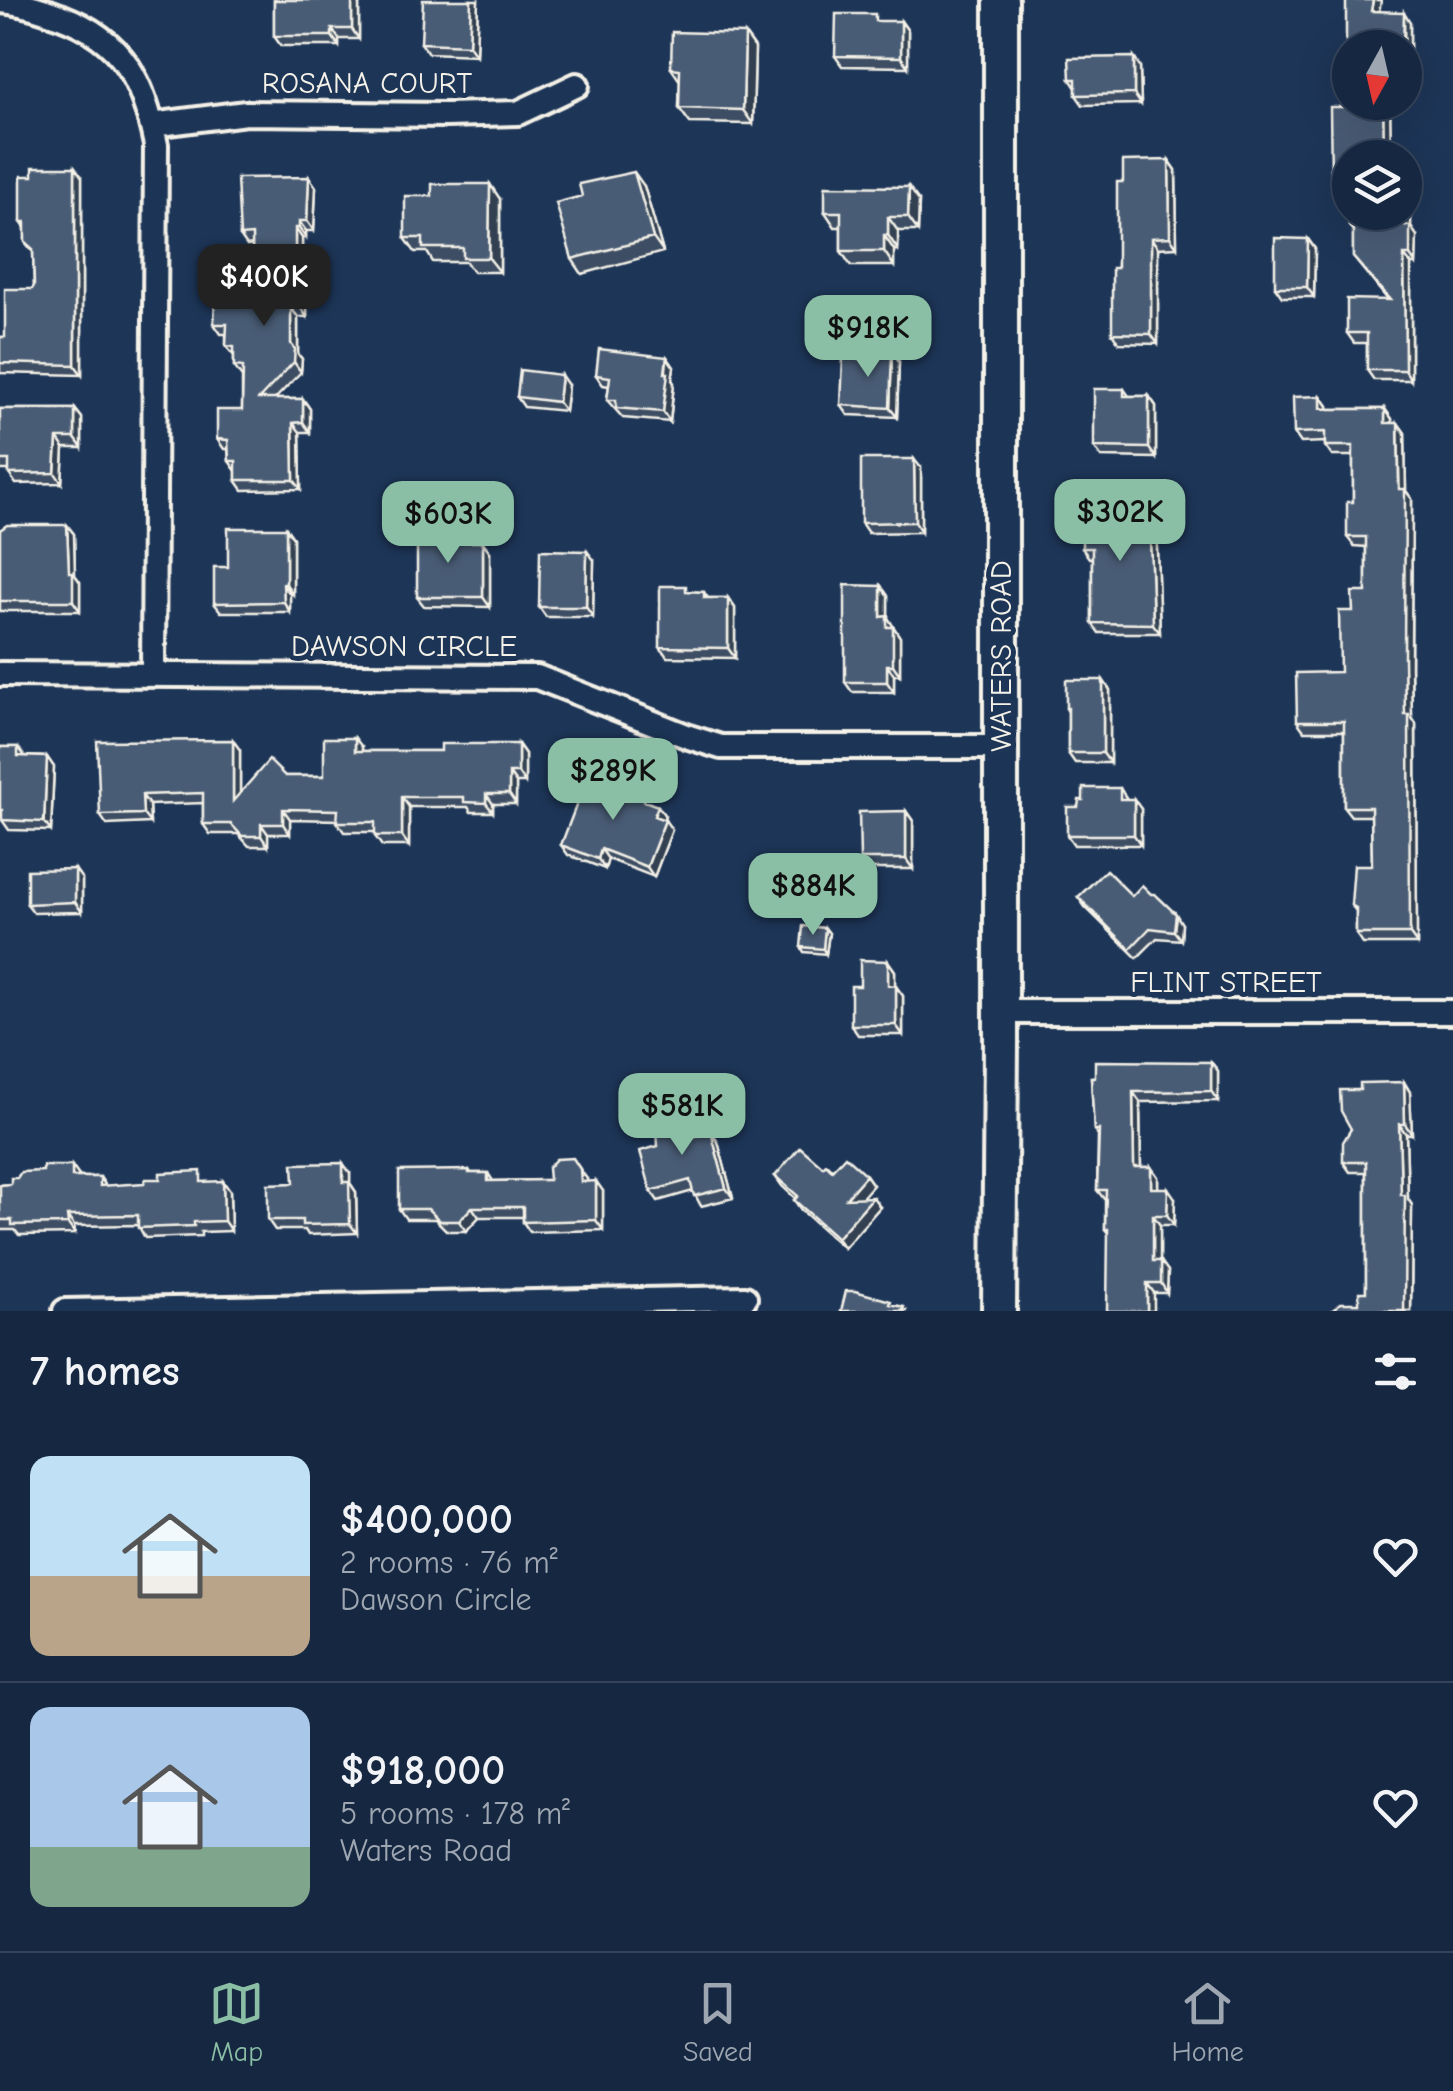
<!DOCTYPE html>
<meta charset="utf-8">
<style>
:root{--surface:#162841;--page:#1f3048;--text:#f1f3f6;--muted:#9ea6b1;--line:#35445a;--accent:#8abfa5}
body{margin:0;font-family:"Comic Neue",sans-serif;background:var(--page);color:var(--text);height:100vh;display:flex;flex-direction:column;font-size:38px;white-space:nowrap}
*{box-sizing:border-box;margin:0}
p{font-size:32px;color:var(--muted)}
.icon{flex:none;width:55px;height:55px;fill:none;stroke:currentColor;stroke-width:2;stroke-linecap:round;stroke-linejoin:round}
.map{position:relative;height:1311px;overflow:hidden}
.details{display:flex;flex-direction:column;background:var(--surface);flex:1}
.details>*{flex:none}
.needle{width:65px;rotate:188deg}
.tools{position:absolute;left:1332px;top:30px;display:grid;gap:20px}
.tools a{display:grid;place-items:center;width:90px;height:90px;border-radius:50%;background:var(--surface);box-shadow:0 10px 40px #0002,0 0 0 2px var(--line);font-size:50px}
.price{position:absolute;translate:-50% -85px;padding:0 22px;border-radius:20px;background:var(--accent);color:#111;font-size:32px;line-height:65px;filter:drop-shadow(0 2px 5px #0008)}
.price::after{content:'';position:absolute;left:50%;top:60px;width:30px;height:22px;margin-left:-15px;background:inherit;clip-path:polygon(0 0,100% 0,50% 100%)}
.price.active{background:#222;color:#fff}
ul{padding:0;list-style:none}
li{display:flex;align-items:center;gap:30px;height:250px;padding:0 30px}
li+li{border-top:2px solid var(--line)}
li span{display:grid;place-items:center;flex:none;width:280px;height:200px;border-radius:20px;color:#555}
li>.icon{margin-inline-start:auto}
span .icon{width:120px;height:120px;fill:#fffc;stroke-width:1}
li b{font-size:42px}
h2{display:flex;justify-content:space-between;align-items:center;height:120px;padding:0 30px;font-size:42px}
.dock{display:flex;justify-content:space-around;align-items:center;height:140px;border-top:2px solid var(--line);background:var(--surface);font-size:28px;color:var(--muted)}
.dock a{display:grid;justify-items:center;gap:5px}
.dock .active{color:var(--accent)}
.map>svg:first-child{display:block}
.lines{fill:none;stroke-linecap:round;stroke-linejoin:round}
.street-casing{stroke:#f4f1e8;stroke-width:30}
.secondary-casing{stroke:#f4f1e8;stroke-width:40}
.street{stroke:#1d3557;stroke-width:22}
.secondary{stroke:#1d3557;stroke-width:32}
.wall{fill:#3e4e64;stroke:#f4f1e8;stroke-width:2.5}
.shaded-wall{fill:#324051;stroke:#f4f1e8;stroke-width:2.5}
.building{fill:#485b74;stroke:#f4f1e8;stroke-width:2.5}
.labels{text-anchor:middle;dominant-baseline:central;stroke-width:10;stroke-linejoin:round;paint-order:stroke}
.street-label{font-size:30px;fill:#f4f1e8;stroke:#1d3557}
</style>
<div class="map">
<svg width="1453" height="1311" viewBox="0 0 1453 1311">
<rect width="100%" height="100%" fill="#1d3557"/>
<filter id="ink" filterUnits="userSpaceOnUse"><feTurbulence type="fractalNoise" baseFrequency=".01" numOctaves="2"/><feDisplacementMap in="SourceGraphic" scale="20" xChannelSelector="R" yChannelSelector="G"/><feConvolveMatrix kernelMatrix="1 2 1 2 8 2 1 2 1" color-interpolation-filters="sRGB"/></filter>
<g filter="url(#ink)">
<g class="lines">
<g class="street-casing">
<path id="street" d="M0 1C20 2 41 9 60 16 125 40 143 82 156 145L153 675
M152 125 246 113 446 115 518 113 577 85
M0 674 537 677 689 737 721 747H1001
M1000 1012H1453
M65 1311 745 1298"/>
</g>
<g class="secondary-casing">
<path id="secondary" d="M999 1311 1001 1043V0"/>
</g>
<use href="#street" class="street"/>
<use href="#secondary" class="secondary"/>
</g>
<path class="wall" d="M274 0H359V39H339V46H281L274 36Z
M478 0 476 55 428 53 421 43Z
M1379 12 1410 22V93H1405V48L1350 102H1390L1391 158 1350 212H1405V204L1411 212V227L1417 236 1416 264H1411V380H1374L1367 370V343H1354L1347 333 1388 300 1353 257V231L1349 226V188H1338L1331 178 1346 107Z
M901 21 908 31V67L842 66 835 56Z
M745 34 755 48 753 124 690 123 679 108 680 81 671 68Z
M1140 67 1141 104 1083 105 1076 95V88L1070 79Z
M1169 160 1176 170 1177 247 1158 248V344L1119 343 1112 333 1123 182Z
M82 177V375L0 373V337H5L34 286 33 252 25 242V228L21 222Z
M309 177 316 187 314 231H306V238H302V288L307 294V317H298V354L302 359 301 372 275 399H303L310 409V432H300L301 489 243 490 236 480V471L229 461 228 449H224L217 439 242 410V376H241L234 366V356L226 346V334H221L214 324 240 295 253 286 252 245 247 246 240 236Z
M644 186 663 252 582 274 572 259 582 196Z
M500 199V272H473L466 262H433L427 252H415L405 238Z
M919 201 918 231H898V250H894V266H851L841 251V227H835L825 212Z
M1308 239 1315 249 1314 297H1282L1275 287Z
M667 357 674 367 672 380 674 383 670 422 623 418 607 400 609 386 603 385 596 375Z
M899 362 897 417 848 415 841 405Z
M568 385 565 411 524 407 517 397Z
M1124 389 1129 396H1149L1156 406V458L1101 457 1094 447Z
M1321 396 1328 406V409H1385L1392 419V423H1398L1405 433 1406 491 1412 499 1411 667 1412 718 1416 724 1417 944H1363L1356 934V911L1351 905 1372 865 1371 816H1351L1344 807V731H1304L1297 721 1340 672 1353 611 1366 592V547L1354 546 1347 537 1353 502V456H1332L1325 446V442L1301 443 1294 433Z
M0 409H75L82 418V448H64L62 483 16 484 9 474V470H0Z
M921 468V532L868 533 861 523Z
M1134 500 1141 513 1156 522 1160 633H1099L1092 623V558H1089L1082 548 1093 520 1099 511Z
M67 525 74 534 75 575 80 582V611H0V530Z
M286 528 293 538V594H290V612H221L214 603 228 567Z
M446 538H458L461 542 490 552V607L424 606 417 597Z
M594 560 593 617H546L539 607Z
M881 586 888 596V618L900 637V675H894V692H852L845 682Z
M690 592H704L708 598H728L735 608V658L667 657 660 647Z
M1103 680 1110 690V763H1075L1068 753V712L1066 708Z
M518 744 525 754V783H516V804H493V812H471L468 807H409V846H382L375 836V832H344L337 822 338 820 290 819V834H268V846H249L238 834H210L203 824V803L149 805 150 823 107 825 100 815 240 750V793L285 776H324L362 747V751H441Z
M0 747H18L25 756 47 757 54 767 51 831 9 830 2 820 1 814H0Z
M1120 788 1127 799 1141 809V845H1074L1067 835 1078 807 1083 800Z
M650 803 665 816 664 820 672 830 654 877 608 859 605 869 568 855 561 845Z
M906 811 913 821V869H866L860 859Z
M82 879V912L34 913 27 904Z
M1132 896 1182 924 1181 940 1157 938 1137 958 1085 907 1078 897Z
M825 928 829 933 826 954 804 952 801 947Z
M888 961 895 971V986L903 996V1035H858L851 1025 860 986Z
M1211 1062 1218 1071V1101L1140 1102 1141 1167H1151L1158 1177V1188L1175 1198 1174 1225H1160V1261L1168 1271 1167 1293H1154L1105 1229V1200L1104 1199 1097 1190 1098 1136 1094 1130 1091 1077Z
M1404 1082 1410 1092 1412 1134H1406L1408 1199 1412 1205 1411 1311H1332L1359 1303 1366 1292V1172H1350L1343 1162 1360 1090Z
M692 1137 718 1142 733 1198 701 1206 693 1191 658 1201 651 1191Z
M823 1167 866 1175 873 1185 862 1197 880 1207 844 1248 801 1210 794 1200 796 1199 782 1186 775 1176Z
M469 1170 471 1173H488L493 1181 587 1179V1182L603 1191V1230L530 1232 523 1222V1217H479L466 1231H447L435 1219H406L399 1209Z
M350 1173V1183L356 1192 357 1233 308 1235 305 1230H275L268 1220 294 1183Z
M79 1176V1177H100L106 1186 208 1182 230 1191 231 1231 201 1232V1236L145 1238 138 1225 74 1226 75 1234 19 1235 15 1230H0V1185Z"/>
<path class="shaded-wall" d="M352 0H359V39L352 29Z
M471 0H478L476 55 469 45Z
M1373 0H1381L1378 21 1371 11Z
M1404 12 1410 22V93L1405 86Z
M901 21 908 31V67L901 57Z
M332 29 339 39V46L332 36Z
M745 34 755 48 753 124 743 110Z
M1134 57 1140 67 1141 104 1134 94Z
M1383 102H1390L1391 158H1384Z
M1169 160 1176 170 1177 247 1170 237Z
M75 167 82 177V375L75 365Z
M634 172 644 186 663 252 653 238Z
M309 177 316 187 314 231 307 221Z
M490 184 500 199V272L489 258Z
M909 187 919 201 918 231 908 217Z
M1405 204 1411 212V227L1417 236 1416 264 1410 255 1404 225Z
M888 217 898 231V250L888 235Z
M299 221 306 231V238L299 228Z
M295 228 302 238V288L307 294V317L300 307 295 285Z
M884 235 894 250V266L884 251Z
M1151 238 1158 248V344L1151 334Z
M1308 239 1315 249 1314 297 1307 287Z
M1404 255 1411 264V380L1405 370Z
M291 308 298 317V354L302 359 301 372 294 362 291 344Z
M892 352 899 362 897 417 890 408Z
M667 357 674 367 672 380 674 383 670 422 663 412Z
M561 375 568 385 565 411 558 402Z
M1149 396 1156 406V458L1149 448Z
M1321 396 1328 406V418L1321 408Z
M303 399 310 409V432L303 422Z
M75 409 82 418V448L75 438Z
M1385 409 1392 419V433L1385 423Z
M293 423 300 432 301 489 294 480Z
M1398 423 1405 433 1406 491 1412 499 1411 667 1412 718 1416 724 1417 944 1410 934Z
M57 438 64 448 62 483 55 473Z
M914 459 921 468V532L915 522Z
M1134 500 1141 510V523L1134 513Z
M1149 512 1156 522 1160 633 1153 624Z
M67 525 74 534 75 575 80 582V611L73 601 69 572Z
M286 528 293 538V594L286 584Z
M483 542 490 552V607L483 597Z
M587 551 594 560 593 617 586 607Z
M283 584 290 594V612L284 602Z
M881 586 888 596V618L900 637V675L893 665 881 617Z
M728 598 735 608V658L728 648Z
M887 665 894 675V692L887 682Z
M1103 680 1110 690V763L1103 753Z
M355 738 362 747V761L355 751Z
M233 740 240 750V811L233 801Z
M518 744 525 754V783L518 773Z
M47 757 54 767 51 831 44 822Z
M509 773 516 783V804L509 794Z
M486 794 493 804V812L486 803Z
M142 795 149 805 150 823 143 814Z
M402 797 409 807V846L402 836Z
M1134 799 1141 809V845L1134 835Z
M658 806 665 816 661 826 654 816Z
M283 809 290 819V834L283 824Z
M906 811 913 821V869L906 859Z
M665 820 672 830 654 877 647 867Z
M261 824 268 834V846L261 836Z
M601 849 608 859 605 869 598 859Z
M75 869 82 879V912L75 902Z
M1176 914 1182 924 1181 940 1174 931Z
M825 928 829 933 826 954 823 949Z
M888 961 895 971V995L888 985Z
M896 986 903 996V1035L896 1025Z
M1211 1062 1218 1071V1101L1211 1091Z
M1404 1082 1410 1092 1412 1134 1405 1124Z
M1133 1092 1140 1102 1141 1177 1134 1167Z
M1399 1124 1406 1134 1408 1199 1412 1205 1411 1311H1404Z
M711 1132 718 1142 733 1198 726 1188Z
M343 1163 350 1173V1183L356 1192 357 1233 350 1224 343 1182Z
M72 1166 79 1176V1187L72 1177Z
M1151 1167 1158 1177V1198L1151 1188Z
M580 1169 587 1179 588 1192 581 1182Z
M866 1175 873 1185 853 1208 846 1198Z
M223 1181 230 1191 231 1231 224 1221Z
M596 1181 603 1191V1230L596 1220Z
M1168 1188 1175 1198 1174 1225 1167 1215Z
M873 1197 880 1207 844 1248 837 1238Z
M472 1207 479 1217 466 1231 459 1221Z
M1153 1215 1160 1225V1271L1153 1261Z
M67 1216 74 1226 75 1234 68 1224Z
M1161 1261 1168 1271 1167 1293 1161 1283Z
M1147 1283 1154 1293V1311H1147Z"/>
<path class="building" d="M274 0H352V29H332V36H274Z
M423 0H471L469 45 421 43Z
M1346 0H1373L1371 11 1404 12 1403 48H1350V102H1383L1384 158H1350V212H1404V225L1410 226V255H1404L1405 370H1367V333H1347V299L1390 300 1353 257V229L1349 226V178H1331L1330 107H1346Z
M836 14H875V21H901V57L835 56Z
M672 32 745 34 743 110 679 108 680 69 671 68Z
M1134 57V94L1076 95V79H1070L1069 58Z
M1169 160 1170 237 1151 238V334L1112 333V268H1117V182H1123V161Z
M33 167H75V365L0 363V337H5V289H32L34 286 33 249 25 242V222H21V176H33Z
M634 172 653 238 572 259 556 203 582 196 579 184Z
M309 177 307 221H299V228H295V285H300V307L291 308V344L295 349 294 362 259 399H303V422L293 423 294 480H236V461H229L228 440 217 439V410H242L243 367 234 366V347L226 346 227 324H214L215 295H240V286H253L252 235 240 236 237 178Z
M432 184H490L489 258H463V248H423V238H405V196H432Z
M825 186 909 187 908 217H888V235H884V251H841V212H825Z
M1275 238 1308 239 1307 287H1275Z
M599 349 667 357 665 373H668L663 412 616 408V400H607L610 377 596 375Z
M863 350 892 352 890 408 841 405 843 358 862 359Z
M520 370 561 375 558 402 517 397Z
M1094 389H1124V396H1149V448L1094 447Z
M1321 396V408L1326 409H1385V423H1398L1399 489H1405L1404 657 1405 715H1409L1410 934H1356V908L1351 905 1354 865H1372L1371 807H1344V721H1297L1296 673 1340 672 1339 611H1353L1352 592H1366V537H1347V502H1353V446H1325V432L1294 433 1293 397Z
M0 409H75V438H57L55 473 9 474V460H0Z
M861 459H914L915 522 861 523Z
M1099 500H1134V513L1149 512 1153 624 1092 623V548H1082V520H1093V512L1099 511Z
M7 525H67L69 572H73V601H0V530Z
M228 528H286V584H283L284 602 214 603V567H228Z
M439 528V538H458V542H483V597H417V529Z
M540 550 587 551 586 607H539Z
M845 585 881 586V617L887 616V627H893V665H887V682H845Z
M660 586H686V591L704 592V598H728V648L660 647Z
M1066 680H1103V753H1068V708H1066Z
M324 738H355V751H441V744H518V773H509V794H486V803L464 802V797H402V836H375V822H337L338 810 283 809V824H261V836H242L231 824H203V793L142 795 143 814 100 815 97 741 233 740V801L269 760 285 776H324Z
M0 747H18V756L47 757 44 822 2 820V810H0Z
M589 772 645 797 644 801 658 806 654 816 665 820 647 867 601 849 598 859 561 845Z
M1083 788H1120V799H1134V835H1067V807H1078L1079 800H1083Z
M906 811V859H860L859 812Z
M75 869V902L27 904V870Z
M1106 870 1132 896 1142 885 1151 894H1155L1176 914 1174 931 1150 928 1130 949 1078 897Z
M803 926 825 928 823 949 801 947Z
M860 960 888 961V985L896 986V1025H851V986H860Z
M1095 1061 1211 1062V1091L1133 1092 1134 1167H1151V1188H1168L1167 1215H1153V1261H1161V1283H1147V1311H1107L1108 1229H1105L1106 1190H1097L1099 1130H1094L1091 1077H1095Z
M1404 1082 1405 1124H1399L1401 1195H1405L1404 1311H1332L1340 1303H1359V1292H1366V1162H1343V1142L1351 1129 1341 1111 1340 1090H1360V1083Z
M673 1109 692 1137 711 1132 726 1188 694 1196 690 1180 651 1191 640 1151 658 1146 656 1114Z
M800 1147 823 1167 826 1164 832 1170 845 1156 866 1175 846 1198 873 1197 837 1238 794 1200 798 1196 775 1176Z
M573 1158 580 1169 581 1182 596 1181V1220L523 1222V1207H472L459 1221H440L428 1209H399V1171L469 1170V1173H488V1181L549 1180 548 1168 556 1159Z
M343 1163V1182H349L350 1224 302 1225V1220H268V1184L294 1183 293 1164Z
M43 1166H72V1177H100V1186L144 1183 146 1179H160V1173L201 1171V1182L223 1181 224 1221 194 1222V1226L138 1228V1215L67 1216 68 1224 12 1225V1220H0V1185L11 1184V1178H17L21 1172 43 1171Z
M846 1291H855L891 1301 890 1304 904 1307 903 1310 908 1311H841Z"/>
</g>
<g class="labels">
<g class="street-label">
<text x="367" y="83">ROSANA COURT</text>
<text x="404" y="646">DAWSON CIRCLE</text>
<text transform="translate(1001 656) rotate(-90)">WATERS ROAD</text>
<text x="1226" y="982">FLINT STREET</text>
</g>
</g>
</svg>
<div class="tools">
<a><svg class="needle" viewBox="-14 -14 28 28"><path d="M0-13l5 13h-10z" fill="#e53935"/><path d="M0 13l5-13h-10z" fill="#9ea6b1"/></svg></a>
<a><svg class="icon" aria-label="layers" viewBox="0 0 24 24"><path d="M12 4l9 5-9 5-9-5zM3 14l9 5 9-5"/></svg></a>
</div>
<b class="price active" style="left:264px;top:329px">$400K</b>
<b class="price" style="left:868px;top:380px">$918K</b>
<b class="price" style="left:1120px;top:564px">$302K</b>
<b class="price" style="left:448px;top:566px">$603K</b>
<b class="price" style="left:613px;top:823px">$289K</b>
<b class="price" style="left:813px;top:938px">$884K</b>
<b class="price" style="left:682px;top:1158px">$581K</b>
</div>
<section class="details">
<h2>7 homes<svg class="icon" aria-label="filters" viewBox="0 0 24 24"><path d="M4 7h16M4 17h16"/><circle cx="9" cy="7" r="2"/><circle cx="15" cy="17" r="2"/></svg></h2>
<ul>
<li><span style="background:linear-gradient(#bfe0f5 60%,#b9a48a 0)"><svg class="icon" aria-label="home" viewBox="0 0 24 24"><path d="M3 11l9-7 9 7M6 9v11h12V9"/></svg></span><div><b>$400,000</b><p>2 rooms · 76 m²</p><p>Dawson Circle</p></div><svg class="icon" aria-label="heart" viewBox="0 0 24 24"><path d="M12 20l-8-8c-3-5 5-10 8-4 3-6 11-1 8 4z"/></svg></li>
<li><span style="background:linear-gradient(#a9c7e8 70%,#7fa58c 0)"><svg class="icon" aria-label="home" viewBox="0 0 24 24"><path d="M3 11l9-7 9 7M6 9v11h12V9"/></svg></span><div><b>$918,000</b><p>5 rooms · 178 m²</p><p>Waters Road</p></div><svg class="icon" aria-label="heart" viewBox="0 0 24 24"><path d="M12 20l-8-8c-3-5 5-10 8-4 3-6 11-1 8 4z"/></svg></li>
</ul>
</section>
<nav class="dock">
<a class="active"><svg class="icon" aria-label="map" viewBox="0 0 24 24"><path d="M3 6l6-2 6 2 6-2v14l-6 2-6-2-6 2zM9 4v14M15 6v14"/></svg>Map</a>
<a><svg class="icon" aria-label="saved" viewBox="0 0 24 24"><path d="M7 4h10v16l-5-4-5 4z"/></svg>Saved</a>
<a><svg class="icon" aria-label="home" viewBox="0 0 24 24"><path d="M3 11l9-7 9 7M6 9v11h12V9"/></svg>Home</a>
</nav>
